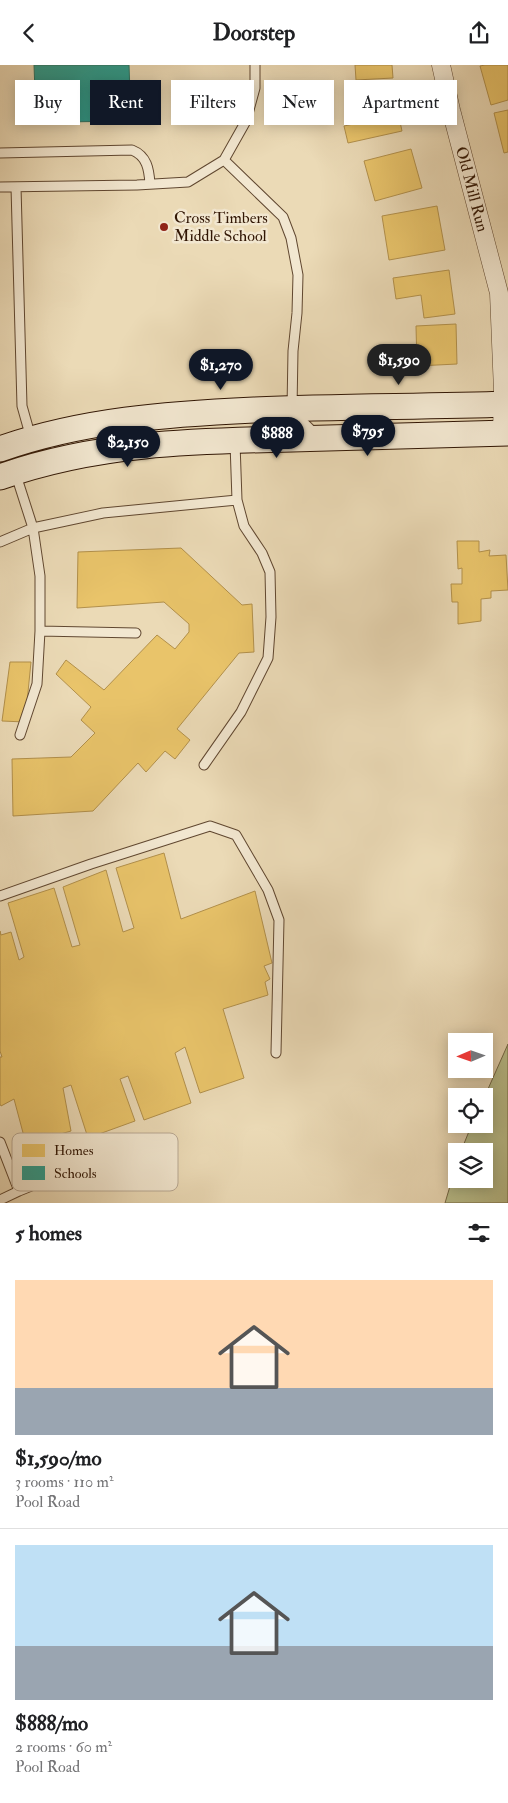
<!DOCTYPE html>
<meta charset="utf-8">
<style>
:root{--surface:#fff;--page:#f2f2f2;--text:#202124;--muted:#757577;--line:#e0e0e0;--accent:#111827}
body{margin:0;font-family:"IM FELL Double Pica",serif;background:var(--page);color:var(--text);height:100vh;display:flex;flex-direction:column;font-size:19px;white-space:nowrap}
*{box-sizing:border-box;margin:0}
p{font-size:16px;color:var(--muted)}
.icon{flex:none;width:28px;height:28px;fill:none;stroke:currentColor;stroke-width:2;stroke-linecap:round;stroke-linejoin:round}
.map{position:relative;height:1138px;overflow:hidden}
.details{display:flex;flex-direction:column;background:var(--surface);flex:1}
.details>*{flex:none}
.guide{position:absolute;left:15px;top:15px;width:479px;height:45px;display:flex;gap:10px}
.needle{width:32px;rotate:268deg}
.controls{position:absolute;left:448px;top:968px;display:grid;gap:10px}
.controls a{display:grid;place-items:center;width:45px;height:45px;border-radius:0px;background:var(--surface);box-shadow:0 2px 12px #0003;font-size:25px}
.price{position:absolute;translate:-50% -42px;padding:0 11px;border-radius:18px;background:var(--accent);color:#fff;font-size:16px;line-height:32px;filter:drop-shadow(0 1px 2px #0008)}
.price::after{content:'';position:absolute;left:50%;top:30px;width:15px;height:11px;margin-left:-8px;background:inherit;clip-path:polygon(0 0,100% 0,50% 100%)}
.price.current{background:#222;color:#fff}
ul{padding:0;list-style:none}
li{display:grid;align-content:center;gap:10px;height:265px;padding:0 15px}
li+li{border-top:1px solid var(--line)}
li span{display:grid;place-items:center;height:155px;border-radius:0px;color:#555}
li>.icon{margin-inline-start:auto}
span .icon{width:90px;height:90px;fill:#fffc;stroke-width:1}
li b{font-size:21px}
h2{display:flex;justify-content:space-between;align-items:center;height:60px;padding:0 15px;font-size:21px}
.tag{padding:0 18px;border-radius:0px;background:var(--surface);box-shadow:0 2px 12px #0003;font-size:18px;line-height:45px}
.tag.current{background:var(--accent);color:#fff}
header{display:flex;justify-content:space-between;align-items:center;height:65px;padding:0 15px;background:var(--surface);font-size:22px;font-weight:700}
.map>svg:first-child{display:block}
.green{fill:#babf8c;stroke:#766a48}
.homes{fill:#e9c46a;stroke:#b2904b}
.schools{fill:#2a9d8f;stroke:#2c7465}
.lines{fill:none;stroke-linecap:round;stroke-linejoin:round}
.lane-casing{stroke:#604730;stroke-width:11}
.street-casing{stroke:#604730;stroke-width:19}
.secondary-casing{stroke:#311604;stroke-width:27}
.lane{stroke:#f2e7d0;stroke-width:9}
.street{stroke:#f2e7d0;stroke-width:18}
.secondary{stroke:#f2e7d0;stroke-width:25}
.poi-dot{fill:#8f2418;stroke:#f2e7d0;stroke-width:2}
.labels{text-anchor:middle;dominant-baseline:central;stroke-width:5;stroke-linejoin:round;paint-order:stroke}
.street-label{font-size:16px;fill:#311604;stroke:#f2e7d0}
.poi-label{font-size:16px;fill:#311604;stroke:#f2e7d0;text-anchor:start}
.key{fill:#f2e7d0;stroke:#b8a893;stroke-width:1}
.key-label{font-size:14px;fill:#311604}
</style>
<header><svg class="icon" aria-label="back" viewBox="0 0 24 24"><path d="M15 5l-7 7 7 7"/></svg>Doorstep<svg class="icon" aria-label="share" viewBox="0 0 24 24"><path d="M12 15V3M7 8l5-5 5 5M5 13v7h14v-7"/></svg></header>
<div class="map">
<svg width="508" height="1138" viewBox="0 0 508 1138">
<rect width="100%" height="100%" fill="#ebdab6"/>
<filter id="stains"><feTurbulence type="fractalNoise" baseFrequency=".004" numOctaves="4"/><feColorMatrix values="0 0 0 0 .2 0 0 0 0 .09 0 0 0 0 .02 0 0 0 .5 -.17"/></filter>
<radialGradient id="worn" r=".72"><stop offset=".6" stop-color="#630" stop-opacity="0"/><stop offset="1" stop-color="#630" stop-opacity=".3"/></radialGradient>
<path class="green" d="M508 979V1138H445L456 1101V1114H484V1086H461L472 1059H484V1033Z"/>
<path class="homes" d="M355 0H392L393 13 356 15Z
M485 0H508V35L491 40 480 1Z
M392 20 402 66 348 78 344 61 363 57 356 27Z
M508 45V87L504 88 494 48Z
M411 84 422 123 375 136 364 96Z
M437 141 445 185 389 195 382 151Z
M449 205 455 249 424 253 421 230 396 234 393 213Z
M456 259 457 299 417 301 416 261Z
M457 476H479V487L490 485 489 491 506 490 508 525 491 526V533L481 534V556L458 559V537H452L451 519H462V503L458 504Z
M181 483 242 540 252 539 254 587 239 588 177 664 190 675 175 694 165 686 146 707 138 698 93 746 13 751 12 694 71 692 95 668 81 655 91 642 56 609 66 595 104 625 157 570 175 584 189 567V559L164 537 77 543 78 487Z
M10 597H31L25 657 2 656Z
M164 788 181 854 255 826 272 898 264 901 270 914 265 917 268 930 223 944 244 1013 200 1028 185 982 175 988 191 1038 144 1055 128 1011 120 1014 135 1056 88 1073 71 1020 63 1023 71 1066 26 1079 14 1034 1 1041 0 1039V992H2L0 986V866L1 870 11 867 19 895 24 892 8 838 54 823 72 882 80 880 63 822 106 805 123 867 134 863 116 803Z"/>
<path class="schools" d="M34 0H129L131 56 60 57V26L35 27Z"/>
<g class="lines">
<g class="lane-casing">
<path id="lane" d="M0 88 132 85C147 91 149 104 150 119
M224 95 283 152 291 173 298 210 297 248 293 286 292 343 299 353 315 369
M0 122 137 120 188 117 224 95 246 56 255 23V0
M16 122 22 341 31 373
M0 477 33 463 16 410
M40 566 136 568
M20 670 37 619 40 566V511L33 463 103 448 237 435
M204 700 241 647 268 593 271 552 270 507 262 488 244 461 237 435 235 378
M0 831 91 799 210 761 236 770 268 825 279 855 276 988
M0 1077 19 1126 0 1135
M19 1126 86 1099"/>
</g>
<g class="street-casing">
<g id="street">
<path id="s1" d="M441 0 451 45 499 228 503 326 502 368"/>
</g>
</g>
<g class="secondary-casing">
<path id="secondary" d="M0 384C82 355 168 349 254 345 339 341 423 342 508 339
M0 412C96 378 191 376 292 374 364 372 436 370 508 368"/>
</g>
<use href="#lane" class="lane"/>
<use href="#street" class="street"/>
<use href="#secondary" class="secondary"/>
</g>
<circle class="poi-dot" cx="164" cy="162" r="5"/>
<g class="labels">
<g class="street-label">
<text stroke="none"><textPath href="#s1" startOffset="128">Old Mill Run</textPath></text>
</g>
<g class="poi-label">
<text x="174" y="153">Cross Timbers<tspan x="174" dy="18">Middle School</tspan></text>
</g>
</g>
<rect x="12" y="1068" width="166" height="58" rx="8" class="key"/>
<rect x="22" y="1079" width="23" height="13" fill="#e9c46a"/>
<rect x="22" y="1101" width="23" height="14" fill="#2a9d8f"/>
<g class="key-label">
<text x="54" y="1090">Homes</text>
<text x="54" y="1113">Schools</text>
</g>
<rect width="100%" height="100%" filter="url(#stains)"/>
<rect width="100%" height="100%" fill="url(#worn)"/>
</svg>
<div class="controls">
<a><svg class="needle" viewBox="-14 -14 28 28"><path d="M0-13l5 13h-10z" fill="#e53935"/><path d="M0 13l5-13h-10z" fill="#757577"/></svg></a>
<a><svg class="icon" aria-label="locate" viewBox="0 0 24 24"><circle cx="12" cy="12" r="6"/><path d="M12 2v4M12 18v4M2 12h4M18 12h4"/></svg></a>
<a><svg class="icon" aria-label="layers" viewBox="0 0 24 24"><path d="M12 4l9 5-9 5-9-5zM3 14l9 5 9-5"/></svg></a>
</div>
<b class="price current" style="left:399px;top:321px">$1,590</b>
<b class="price" style="left:221px;top:326px">$1,270</b>
<b class="price" style="left:368px;top:392px">$795</b>
<b class="price" style="left:277px;top:394px">$888</b>
<b class="price" style="left:128px;top:403px">$2,150</b>
<div class="guide">
<a class="tag">Buy</a>
<a class="tag current">Rent</a>
<a class="tag">Filters</a>
<a class="tag">New</a>
<a class="tag">Apartment</a>
</div>
</div>
<section class="details">
<h2>5 homes<svg class="icon" aria-label="filters" viewBox="0 0 24 24"><path d="M4 7h16M4 17h16"/><circle cx="9" cy="7" r="2"/><circle cx="15" cy="17" r="2"/></svg></h2>
<ul>
<li><span style="background:linear-gradient(#ffd9b3 70%,#9aa5b1 0)"><svg class="icon" aria-label="home" viewBox="0 0 24 24"><path d="M3 11l9-7 9 7M6 9v11h12V9"/></svg></span><div><b>$1,590/mo</b><p>3 rooms · 110 m²</p><p>Pool Road</p></div></li>
<li><span style="background:linear-gradient(#bfe0f5 65%,#9aa5b1 0)"><svg class="icon" aria-label="home" viewBox="0 0 24 24"><path d="M3 11l9-7 9 7M6 9v11h12V9"/></svg></span><div><b>$888/mo</b><p>2 rooms · 60 m²</p><p>Pool Road</p></div></li>
</ul>
</section>
